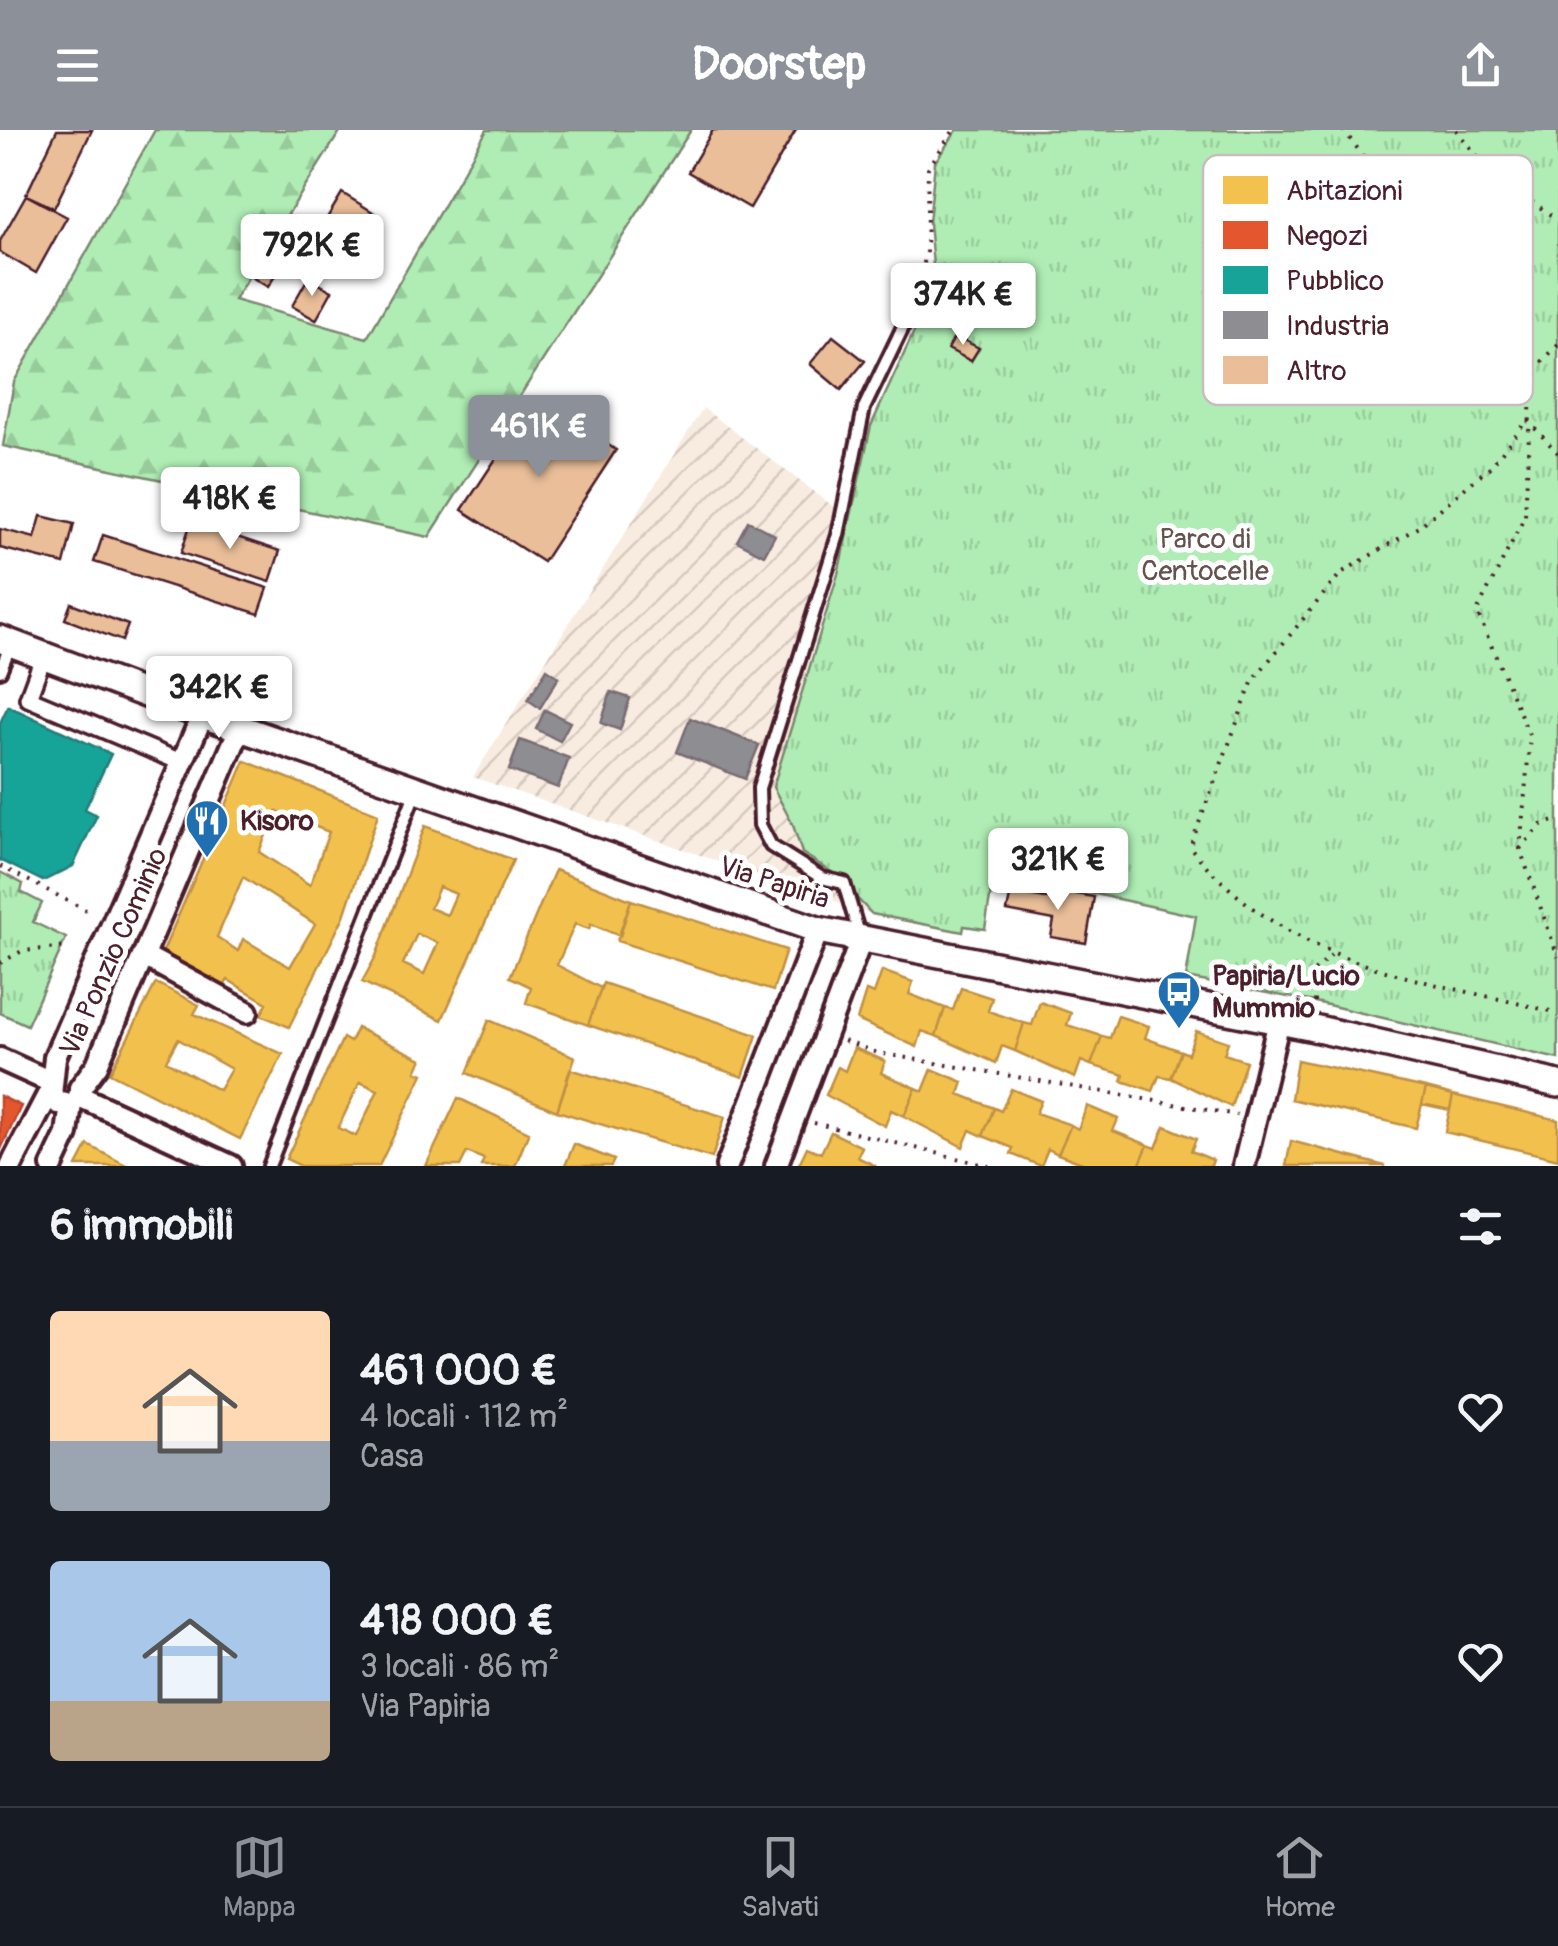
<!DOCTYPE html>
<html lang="it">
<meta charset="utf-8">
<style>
:root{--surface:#171b24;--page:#242831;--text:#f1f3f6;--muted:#9ea1a6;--line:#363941;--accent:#8c9099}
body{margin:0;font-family:Pangolin,sans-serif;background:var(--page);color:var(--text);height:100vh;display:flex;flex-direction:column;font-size:38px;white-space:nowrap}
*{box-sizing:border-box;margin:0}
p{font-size:32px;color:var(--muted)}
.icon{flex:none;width:55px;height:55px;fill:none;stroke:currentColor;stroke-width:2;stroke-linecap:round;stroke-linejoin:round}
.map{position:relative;height:1036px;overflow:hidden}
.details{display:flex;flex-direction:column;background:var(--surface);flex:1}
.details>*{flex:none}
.price{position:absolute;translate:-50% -85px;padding:0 22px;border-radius:10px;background:#fff;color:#222;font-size:32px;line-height:65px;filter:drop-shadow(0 2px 5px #0008)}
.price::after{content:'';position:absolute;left:50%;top:60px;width:30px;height:22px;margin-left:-15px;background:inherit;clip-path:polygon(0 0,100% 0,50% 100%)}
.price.selected{background:var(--accent);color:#fff}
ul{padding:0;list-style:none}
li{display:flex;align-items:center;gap:30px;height:250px;padding:0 50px}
li span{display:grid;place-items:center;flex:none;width:280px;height:200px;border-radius:10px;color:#555}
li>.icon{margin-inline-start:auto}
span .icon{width:120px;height:120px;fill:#fffc;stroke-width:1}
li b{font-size:42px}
h2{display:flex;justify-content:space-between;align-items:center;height:120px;padding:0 50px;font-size:42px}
header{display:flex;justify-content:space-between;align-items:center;height:130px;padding:0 50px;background:var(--accent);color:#fff;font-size:45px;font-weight:700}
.tabs{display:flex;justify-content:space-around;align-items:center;height:140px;border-top:2px solid var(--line);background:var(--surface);font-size:28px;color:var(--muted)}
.tabs a{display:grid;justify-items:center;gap:5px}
.tabs .selected{color:var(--accent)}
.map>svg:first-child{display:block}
.industrial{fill:url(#industrial-furrows)}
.grass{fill:url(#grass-tufts);stroke:#7c8670;stroke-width:2.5}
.forest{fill:url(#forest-firs);stroke:#7c8670;stroke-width:2.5}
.homes{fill:#f2c14e;stroke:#c09044;stroke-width:2.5;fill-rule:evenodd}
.shops{fill:#e4572e;stroke:#b6462d;stroke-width:2.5}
.public{fill:#17a398;stroke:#267b77;stroke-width:2.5}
.industry{fill:#8d8d92;stroke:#796c73;stroke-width:2.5}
.building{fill:#e9be99;stroke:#4a1f2b;stroke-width:2.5}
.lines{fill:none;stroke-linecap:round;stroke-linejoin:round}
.service-casing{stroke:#4a1f2b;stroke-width:18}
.pedestrian-casing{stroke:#4a1f2b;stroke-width:22}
.minor-casing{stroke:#4a1f2b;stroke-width:28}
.tertiary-casing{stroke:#4a1f2b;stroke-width:32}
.path{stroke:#4a1f2b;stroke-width:4;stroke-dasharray:2.5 8;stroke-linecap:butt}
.service{stroke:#fff;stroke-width:10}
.pedestrian{stroke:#fff;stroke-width:15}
.minor{stroke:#fff;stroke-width:20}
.tertiary{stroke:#fff;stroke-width:25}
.labels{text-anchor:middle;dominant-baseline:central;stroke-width:10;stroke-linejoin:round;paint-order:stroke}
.park-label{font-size:28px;fill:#63524d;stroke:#fff}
.poi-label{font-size:28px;font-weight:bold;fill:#4a1f2b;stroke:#fff;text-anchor:start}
.street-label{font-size:28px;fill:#4a1f2b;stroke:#fff}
.key{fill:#fff;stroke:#c9bcbf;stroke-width:2.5}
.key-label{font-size:28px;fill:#4a1f2b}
</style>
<header><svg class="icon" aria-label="menu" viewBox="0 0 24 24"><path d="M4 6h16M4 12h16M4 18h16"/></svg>Doorstep<svg class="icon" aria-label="share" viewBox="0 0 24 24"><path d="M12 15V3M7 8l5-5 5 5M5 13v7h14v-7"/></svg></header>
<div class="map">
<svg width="1558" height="1036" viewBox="0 0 1558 1036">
<defs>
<pattern id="industrial-furrows" width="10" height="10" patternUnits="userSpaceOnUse" patternTransform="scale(2.5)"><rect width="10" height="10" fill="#f8ece0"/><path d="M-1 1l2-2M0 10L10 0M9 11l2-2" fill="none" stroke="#d6cac0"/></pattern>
<pattern id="grass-tufts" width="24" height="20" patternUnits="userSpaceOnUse" patternTransform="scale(2.5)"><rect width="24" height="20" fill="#afedb4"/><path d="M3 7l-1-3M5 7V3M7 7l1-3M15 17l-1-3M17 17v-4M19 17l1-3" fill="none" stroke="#98cb9b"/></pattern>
<pattern id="forest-firs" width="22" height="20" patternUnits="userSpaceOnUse" patternTransform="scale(2.5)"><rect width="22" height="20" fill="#afedb4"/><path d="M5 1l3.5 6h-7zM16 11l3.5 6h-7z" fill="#98cb9b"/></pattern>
</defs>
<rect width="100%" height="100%" fill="#fff"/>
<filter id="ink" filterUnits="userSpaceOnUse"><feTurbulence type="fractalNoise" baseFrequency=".01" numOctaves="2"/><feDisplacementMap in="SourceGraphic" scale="20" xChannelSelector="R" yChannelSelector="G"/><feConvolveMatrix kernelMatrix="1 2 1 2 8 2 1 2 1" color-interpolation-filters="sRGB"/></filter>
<g filter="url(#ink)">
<path class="industrial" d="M703 278 850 389 773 657 793 695 802 723 833 743 872 784 473 647Z"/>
<path class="grass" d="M957 0H1558V929L1315 872 1186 848 1196 786 994 742 985 799 964 796 963 802 872 784 833 743 802 723 793 695 773 657 838 444 871 296 935 156 929 93 935 32Z
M0 742 23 754 21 762 42 773 33 792 66 808 27 895 0 883Z"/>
<path class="forest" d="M155 0H341L234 170 367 208 487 0H691L429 407 3 316 14 252Z"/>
<path class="homes" d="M245 631 378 684 344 786 289 897 261 885 267 873 228 850 222 859 161 826ZM276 681 329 702 310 755 259 722ZM243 747 315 794 290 837 243 809 238 821 217 807Z
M425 696 513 730 442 890 362 852 376 826ZM439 757 456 764 447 785 430 778ZM417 804 438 813 424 844 403 834Z
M555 740 631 770 620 806 591 794 589 799 575 794 557 835 601 858 588 895 526 873 531 857 510 847Z
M631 770 786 820 773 861 617 811Z
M882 841 913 852 909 864 945 878 936 906 922 901 917 917 857 890 866 861 874 864Z
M156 853 199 875 194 884 283 924 240 1009 110 943ZM178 909 231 939 219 960 166 931Z
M603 853 757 905 743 947 588 895Z
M961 858 992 868 988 881 1024 893 1015 921 1002 916 996 933 936 906 945 878 953 880Z
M1040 872 1071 883 1067 895 1102 906 1091 935 1081 931 1075 948 1015 921 1024 893 1032 895Z
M1118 886 1149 896 1145 908 1181 921 1171 948 1159 946 1153 961 1122 951 1124 945 1091 935 1102 906 1110 908Z
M489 890 575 927 557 981 467 943Z
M357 898 422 929 416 941 423 944 379 1036H301L286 1029 343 908 350 912ZM360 952 378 960 356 1006 338 998Z
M1196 901 1228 912 1224 924 1246 931 1231 977 1171 948 1181 921 1188 924Z
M854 918 885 931 881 943 916 958 904 986 891 980 885 996 826 965 838 937 845 941Z
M1297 930 1426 958 1416 998 1291 969Z
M570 939 725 987 712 1028 557 981Z
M932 939 963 952 959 964 994 978 983 1006 970 1000 963 1017 904 986 916 958 923 961Z
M1426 958 1453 965 1450 980 1422 974Z
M1011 959 1041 971 1036 983 1071 995 1058 1024 1048 1019 1041 1036 1011 1024 1013 1018 983 1006 994 978 1001 981Z
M1453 965 1558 990V1029L1445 1002Z
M458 968 529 1002 515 1036H481L484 1029 467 1022 460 1036H426Z
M1087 976 1118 989 1113 1001 1148 1015 1139 1036H1090L1058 1024 1071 995 1078 999Z
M1165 996 1196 1009 1191 1021 1213 1030 1211 1036H1139L1148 1015 1156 1018Z
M831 1002 862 1017 857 1027 876 1036H798L807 1017 821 1023Z
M1291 1011 1385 1036H1286Z
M574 1014 614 1030 611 1036H565Z
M88 1015 128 1036H77Z"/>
<path class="shops" d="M0 966 21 976 0 1021Z"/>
<path class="public" d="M8 576 111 624 85 679 97 685 73 736 43 751 0 730V593Z"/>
<path class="industry" d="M748 391 775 405 764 425 737 411Z
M547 539 559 547 540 578 528 570Z
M611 562 630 568 620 600 601 593Z
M545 580 570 592 560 611 536 599Z
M690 588 759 615 745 649 677 622Z
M520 610 569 628 558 658 509 640Z"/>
<path class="building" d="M57 0H92L54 78 26 65Z
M713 0H796L750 78 688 42Z
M342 63 381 87 363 116 324 93Z
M26 65 67 87 36 143 0 122V111Z
M282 93 301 104 268 157 250 146Z
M308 148 332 161 316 190 292 176Z
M833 206 865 231 841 260 810 234Z
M955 206 979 218 971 231 948 219Z
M536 268 616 320 543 432 462 380Z
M41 386 74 394 64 434 0 418V399L35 408Z
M191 392 280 421 270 452 181 423Z
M103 405 268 458 259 484 94 432Z
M71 473 128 495 122 511 65 489Z
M1059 761 1094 767 1086 813 1051 807 1054 790 1007 781 1011 762 1058 770Z"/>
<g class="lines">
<g class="service-casing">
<path id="service" d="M0 541 11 514
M859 804 844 753 822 748 771 716 760 695 759 658 838 405 864 278 917 168
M269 1036 416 661"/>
</g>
<g class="pedestrian-casing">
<path id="pedestrian" d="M44 525 28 568 183 633"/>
</g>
<g class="minor-casing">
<path id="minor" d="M144 826 247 882
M0 929 51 952
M80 958 97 935 240 598
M79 966 231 1036
M71 974 58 973 51 965 55 927 203 584
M11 1036 50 961
M52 1036 67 1004 71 974
M727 1036 818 800
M776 1036 861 810
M1244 1036 1279 891"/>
</g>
<g class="tertiary-casing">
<path id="tertiary" d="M0 509 183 578 818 800 1309 897 1558 954"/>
</g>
<path class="path" d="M1343 0 1531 240
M1456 0 1491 43 1558 90
M920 154 926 122 928 38 954 0
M1558 215 1532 242 1525 386 1477 482 1530 607 1520 719 1558 827
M1558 323 1527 290 1491 336 1420 396 1341 443 1253 550 1190 717C1288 838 1416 847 1558 883
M1520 719 1541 695 1558 690
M0 736 86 780
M0 833 22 821 69 817
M1315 872 1314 841 1331 825
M844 911 878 923 1237 985
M814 993 989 1036"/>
<use href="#service" class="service"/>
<use href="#pedestrian" class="pedestrian"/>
<use href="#minor" class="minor"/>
<use href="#tertiary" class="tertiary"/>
</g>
</g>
<defs>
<g id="restaurant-pin" transform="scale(2.25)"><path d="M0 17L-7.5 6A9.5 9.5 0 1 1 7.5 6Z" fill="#1f6fb2" stroke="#fff"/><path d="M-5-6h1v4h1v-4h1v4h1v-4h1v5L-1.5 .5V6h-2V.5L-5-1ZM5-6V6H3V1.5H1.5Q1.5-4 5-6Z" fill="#fff"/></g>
<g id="bus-pin" transform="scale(2.25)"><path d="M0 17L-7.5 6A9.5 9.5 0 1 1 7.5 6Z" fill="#1f6fb2" stroke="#fff"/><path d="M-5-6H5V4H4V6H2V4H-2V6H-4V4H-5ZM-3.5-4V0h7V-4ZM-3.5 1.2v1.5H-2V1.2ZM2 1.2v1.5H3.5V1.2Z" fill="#fff"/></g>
</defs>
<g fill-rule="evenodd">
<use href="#restaurant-pin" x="207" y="691"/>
<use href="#bus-pin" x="1179" y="862"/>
</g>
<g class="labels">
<g class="park-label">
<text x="1205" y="409">Parco di<tspan x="1205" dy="32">Centocelle</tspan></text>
</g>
<g class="poi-label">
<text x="240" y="691">Kisoro</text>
<text x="1212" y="846">Papiria/Lucio<tspan x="1212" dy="32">Mummio</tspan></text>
</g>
<g class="street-label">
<text transform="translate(774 753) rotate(18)">Via Papiria</text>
<text transform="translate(114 822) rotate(-66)">Via Ponzio Cominio</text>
</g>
</g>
<rect x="1203" y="25" width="330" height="250" rx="15" class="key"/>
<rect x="1223" y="46" width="45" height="28" fill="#f2c14e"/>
<rect x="1223" y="91" width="45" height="28" fill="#e4572e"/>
<rect x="1223" y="136" width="45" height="28" fill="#17a398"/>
<rect x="1223" y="181" width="45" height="28" fill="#8d8d92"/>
<rect x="1223" y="226" width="45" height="28" fill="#e9be99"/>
<g class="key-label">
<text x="1286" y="70">Abitazioni</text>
<text x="1286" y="115">Negozi</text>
<text x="1286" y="160">Pubblico</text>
<text x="1286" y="205">Industria</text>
<text x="1286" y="250">Altro</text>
</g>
</svg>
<b class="price" style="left:312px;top:169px">792K €</b>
<b class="price" style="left:963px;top:218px">374K €</b>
<b class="price selected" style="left:539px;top:350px">461K €</b>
<b class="price" style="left:230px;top:422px">418K €</b>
<b class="price" style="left:219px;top:611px">342K €</b>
<b class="price" style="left:1058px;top:783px">321K €</b>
</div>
<section class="details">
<h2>6 immobili<svg class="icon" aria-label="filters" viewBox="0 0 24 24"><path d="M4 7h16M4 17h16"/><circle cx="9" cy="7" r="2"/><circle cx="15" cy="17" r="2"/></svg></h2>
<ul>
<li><span style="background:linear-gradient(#ffd9b3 65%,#9aa5b1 0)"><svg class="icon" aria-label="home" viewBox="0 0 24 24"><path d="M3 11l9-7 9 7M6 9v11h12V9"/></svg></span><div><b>461 000 €</b><p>4 locali · 112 m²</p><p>Casa</p></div><svg class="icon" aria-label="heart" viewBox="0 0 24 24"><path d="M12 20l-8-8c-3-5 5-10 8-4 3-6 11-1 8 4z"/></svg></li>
<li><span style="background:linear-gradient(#a9c7e8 70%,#b9a48a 0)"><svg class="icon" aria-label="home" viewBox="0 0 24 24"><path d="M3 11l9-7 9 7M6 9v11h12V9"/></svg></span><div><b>418 000 €</b><p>3 locali · 86 m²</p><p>Via Papiria</p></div><svg class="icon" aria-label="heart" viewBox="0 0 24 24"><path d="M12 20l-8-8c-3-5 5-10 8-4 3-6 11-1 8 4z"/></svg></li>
</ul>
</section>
<nav class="tabs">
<a class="selected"><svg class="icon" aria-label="map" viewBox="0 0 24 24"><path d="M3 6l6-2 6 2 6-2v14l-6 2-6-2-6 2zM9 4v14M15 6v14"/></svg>Mappa</a>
<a><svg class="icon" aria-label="saved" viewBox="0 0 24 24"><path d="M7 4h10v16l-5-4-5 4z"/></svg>Salvati</a>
<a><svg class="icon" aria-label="home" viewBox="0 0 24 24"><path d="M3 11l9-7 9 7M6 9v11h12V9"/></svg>Home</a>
</nav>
